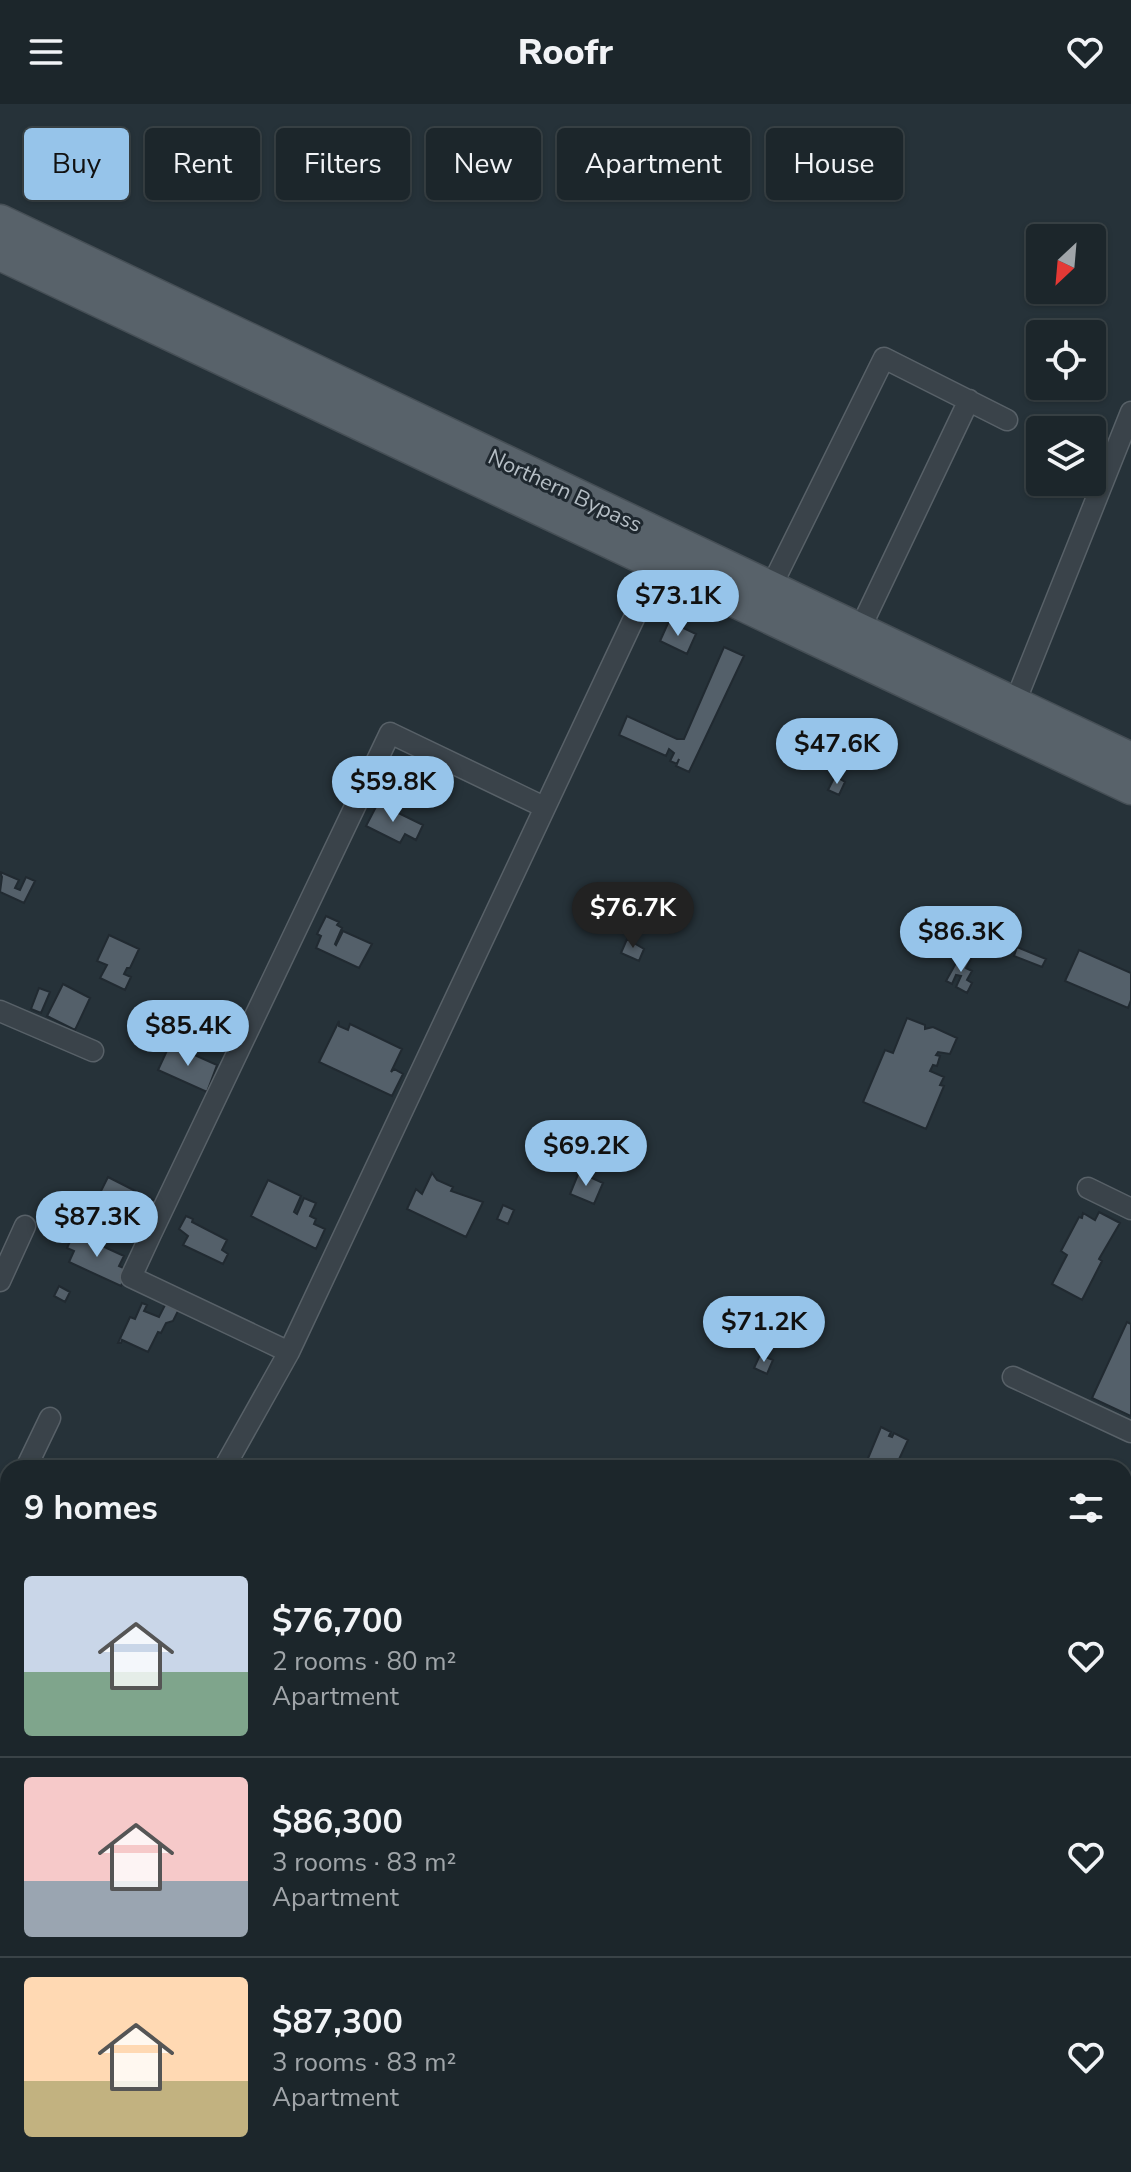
<!DOCTYPE html>
<meta charset="utf-8">
<style>
:root{--surface:#1c262b;--page:#293237;--text:#f1f3f6;--muted:#a0a5a9;--line:#3a4347;--accent:#96c4ea}
body{margin:0;font-family:"Nunito Sans",sans-serif;background:var(--page);color:var(--text);height:100vh;display:flex;flex-direction:column;font-size:30px;white-space:nowrap}
*{box-sizing:border-box;margin:0}
p{font-size:26px;color:var(--muted)}
.icon{flex:none;width:44px;height:44px;fill:none;stroke:currentColor;stroke-width:2;stroke-linecap:round;stroke-linejoin:round}
.map{position:relative;flex:1;overflow:hidden}
.sheet{position:absolute;left:0px;top:1356px;width:1132px;height:712px;display:flex;flex-direction:column;background:var(--surface);border-radius:24px 24px 0 0;box-shadow:0 2px 6px #0004,0 0 0 2px var(--line)}
.sheet>*{flex:none}
.hud{position:absolute;left:24px;top:24px;width:1084px;height:72px;display:flex;gap:16px}
.needle{width:52px;rotate:206deg}
.fabs{position:absolute;left:1026px;top:120px;display:grid;gap:16px}
.fabs a{display:grid;place-items:center;width:80px;height:80px;border-radius:8px;background:var(--surface);box-shadow:0 2px 6px #0004,0 0 0 2px var(--line);font-size:40px}
.price{position:absolute;translate:-50% -68px;padding:0 18px;border-radius:28px;background:var(--accent);color:#111;font-size:26px;line-height:52px;filter:drop-shadow(0 2px 4px #0008)}
.price::after{content:'';position:absolute;left:50%;top:48px;width:24px;height:18px;margin-left:-12px;background:inherit;clip-path:polygon(0 0,100% 0,50% 100%)}
.price.active{background:#222;color:#fff}
ul{padding:0;list-style:none}
li{display:flex;align-items:center;gap:24px;height:200px;padding:0 24px}
li+li{border-top:2px solid var(--line)}
li span{display:grid;place-items:center;flex:none;width:224px;height:160px;border-radius:8px;color:#555}
li>.icon{margin-inline-start:auto}
span .icon{width:96px;height:96px;fill:#fffc;stroke-width:1}
li b{font-size:34px}
h2{display:flex;justify-content:space-between;align-items:center;height:96px;padding:0 24px;font-size:34px}
.chip{padding:0 28px;border-radius:8px;background:var(--surface);box-shadow:0 2px 6px #0004,0 0 0 2px var(--line);font-size:28px;line-height:72px}
.chip.active{background:var(--accent);color:#111}
header{display:flex;justify-content:space-between;align-items:center;height:104px;padding:0 24px;background:var(--surface);font-size:36px;font-weight:800}
.map>svg:first-child{display:block}
.building{fill:#54606a;stroke:#212a31;stroke-width:2}
.lines{fill:none;stroke-linecap:round;stroke-linejoin:round}
.minor-casing{stroke:#586168;stroke-width:23}
.primary-casing{stroke:#464f56;stroke-width:35}
.minor{stroke:#3a434a;stroke-width:20}
.primary{stroke:#58626a;stroke-width:32}
.labels{text-anchor:middle;dominant-baseline:central;stroke-width:6;stroke-linejoin:round;paint-order:stroke}
.street-label{font-size:22px;fill:#b5bec5;stroke:#1f282f}
</style>
<header><svg class="icon" aria-label="menu" viewBox="0 0 24 24"><path d="M4 6h16M4 12h16M4 18h16"/></svg>Roofr<svg class="icon" aria-label="heart" viewBox="0 0 24 24"><path d="M12 20l-8-8c-3-5 5-10 8-4 3-6 11-1 8 4z"/></svg></header>
<div class="map">
<svg width="1131" height="2068" viewBox="0 0 1131 2068">
<rect width="100%" height="100%" fill="#263239"/>
<path class="building" d="M669 517 696 530 687 550 660 537Z
M724 543 744 552 689 668 676 662 679 655 677 660 670 657 674 649 669 645 666 652 619 631 627 612 677 635H684Z
M835 672 845 678 839 691 828 686Z
M385 683 396 689 391 698 380 692Z
M378 699 423 721 416 736 405 730 400 739 366 722Z
M0 768 19 776 15 784 20 786 26 773 35 777 24 799 0 788 2 773Z
M326 812 339 818 337 821 342 824 335 840 336 841 343 827 372 840 359 864 316 844 321 832 317 830Z
M109 831 139 845 130 864H127L124 870 131 873 125 886 100 874 107 861 97 857Z
M627 835 644 845 639 857 621 849Z
M1017 843 1046 855 1042 863 1014 852Z
M1079 846 1131 869V896L1128 904 1065 877Z
M961 850 971 855 966 864 972 867 967 876 972 879 967 889 956 883 961 872 956 871 952 880 946 877Z
M63 880 90 894 75 926 47 912Z
M39 884 50 888 41 909 31 905Z
M907 914 925 921V925L933 923 957 934 950 950 938 948 936 951 940 952 937 962 933 961 930 967 944 973 940 981 944 982 926 1025 863 998 885 946 893 949Z
M339 917V922L348 926 350 920 402 945 391 968 394 965 403 970 392 992 319 958Z
M170 940 217 961 207 988 158 966Z
M579 1068 603 1079 594 1100 570 1090Z
M432 1069 437 1076 453 1083 451 1087 483 1098 466 1133 407 1105 416 1085 422 1090Z
M108 1073 157 1098 149 1115 146 1114 141 1124 102 1105 105 1099 97 1095Z
M268 1076 301 1092 294 1108 297 1110 304 1094 316 1099 310 1112 316 1115 314 1120 325 1125 316 1145 251 1112Z
M503 1101 514 1106 508 1120 497 1115Z
M1099 1108 1120 1119 1099 1155 1102 1157 1082 1196 1052 1180 1067 1151 1061 1147 1079 1113 1082 1114 1083 1109 1095 1116Z
M186 1112 193 1115 192 1118 227 1136 222 1146 228 1150 223 1160 183 1141 188 1132 179 1125Z
M74 1129 124 1152 119 1162 128 1166 121 1182 69 1158 74 1147 67 1144Z
M59 1182 70 1188 65 1198 54 1192Z
M142 1199 147 1201 144 1207 159 1213 166 1199 179 1205 173 1217 166 1219 161 1229 158 1228 148 1248 122 1236 121 1239H118L130 1213 135 1215Z
M1127 1218 1131 1220V1312L1092 1294Z
M760 1251 773 1256 767 1270 754 1264Z
M881 1323 891 1328 889 1332 892 1333 894 1329 908 1336 895 1364H864Z
M3 1650 8 1653V1697L0 1693V1656Z
M435 2060H462L458 2068H448L434 2062Z
M728 2060H761L760 2063 756 2062 754 2068H725Z
M786 2060H806L822 2066 790 2068 792 2062Z"/>
<g class="lines">
<g class="minor-casing">
<path id="minor" d="M770 485 884 254 1007 316
M859 527 969 296
M1014 601 1131 308
M0 907 93 947
M1088 1084 1131 1105
M0 1177 25 1122
M289 1248 131 1173 151 1130 390 629 544 703
M1013 1273 1131 1328
M26 1364 50 1314
M224 1364 289 1248 659 461
M0 1420 8 1403
M1124 1450 1131 1435
M1124 1830 1131 1814
M0 1845 8 1826
M0 2042 8 2046
M38 2060 55 2068
M665 2060 682 2068
M265 2068 269 2060
M295 2068 299 2060
M477 2068 481 2060
M633 2068 636 2060
M834 2068 837 2060
M1015 2068 1018 2060"/>
</g>
<g class="primary-casing">
<path id="primary" d="M0 117 1131 655
M0 150 1131 684"/>
</g>
<use href="#minor" class="minor"/>
<use href="#primary" class="primary"/>
</g>
<g class="labels">
<g class="street-label">
<text transform="translate(565 387) rotate(25)">Northern Bypass</text>
</g>
</g>
</svg>
<div class="fabs">
<a><svg class="needle" viewBox="-14 -14 28 28"><path d="M0-13l5 13h-10z" fill="#e53935"/><path d="M0 13l5-13h-10z" fill="#a0a5a9"/></svg></a>
<a><svg class="icon" aria-label="locate" viewBox="0 0 24 24"><circle cx="12" cy="12" r="6"/><path d="M12 2v4M12 18v4M2 12h4M18 12h4"/></svg></a>
<a><svg class="icon" aria-label="layers" viewBox="0 0 24 24"><path d="M12 4l9 5-9 5-9-5zM3 14l9 5 9-5"/></svg></a>
</div>
<b class="price" style="left:678px;top:534px">$73.1K</b>
<b class="price" style="left:837px;top:682px">$47.6K</b>
<b class="price" style="left:393px;top:720px">$59.8K</b>
<b class="price active" style="left:633px;top:846px">$76.7K</b>
<b class="price" style="left:961px;top:870px">$86.3K</b>
<b class="price" style="left:188px;top:964px">$85.4K</b>
<b class="price" style="left:586px;top:1084px">$69.2K</b>
<b class="price" style="left:97px;top:1155px">$87.3K</b>
<b class="price" style="left:764px;top:1260px">$71.2K</b>
<div class="hud">
<a class="chip active">Buy</a>
<a class="chip">Rent</a>
<a class="chip">Filters</a>
<a class="chip">New</a>
<a class="chip">Apartment</a>
<a class="chip">House</a>
</div>
<section class="sheet">
<h2>9 homes<svg class="icon" aria-label="filters" viewBox="0 0 24 24"><path d="M4 7h16M4 17h16"/><circle cx="9" cy="7" r="2"/><circle cx="15" cy="17" r="2"/></svg></h2>
<ul>
<li><span style="background:linear-gradient(#c9d6e8 60%,#7fa58c 0)"><svg class="icon" aria-label="home" viewBox="0 0 24 24"><path d="M3 11l9-7 9 7M6 9v11h12V9"/></svg></span><div><b>$76,700</b><p>2 rooms · 80 m²</p><p>Apartment</p></div><svg class="icon" aria-label="heart" viewBox="0 0 24 24"><path d="M12 20l-8-8c-3-5 5-10 8-4 3-6 11-1 8 4z"/></svg></li>
<li><span style="background:linear-gradient(#f6c9c9 65%,#9aa5b1 0)"><svg class="icon" aria-label="home" viewBox="0 0 24 24"><path d="M3 11l9-7 9 7M6 9v11h12V9"/></svg></span><div><b>$86,300</b><p>3 rooms · 83 m²</p><p>Apartment</p></div><svg class="icon" aria-label="heart" viewBox="0 0 24 24"><path d="M12 20l-8-8c-3-5 5-10 8-4 3-6 11-1 8 4z"/></svg></li>
<li><span style="background:linear-gradient(#ffd9b3 65%,#c2b280 0)"><svg class="icon" aria-label="home" viewBox="0 0 24 24"><path d="M3 11l9-7 9 7M6 9v11h12V9"/></svg></span><div><b>$87,300</b><p>3 rooms · 83 m²</p><p>Apartment</p></div><svg class="icon" aria-label="heart" viewBox="0 0 24 24"><path d="M12 20l-8-8c-3-5 5-10 8-4 3-6 11-1 8 4z"/></svg></li>
</ul>
</section>
</div>
